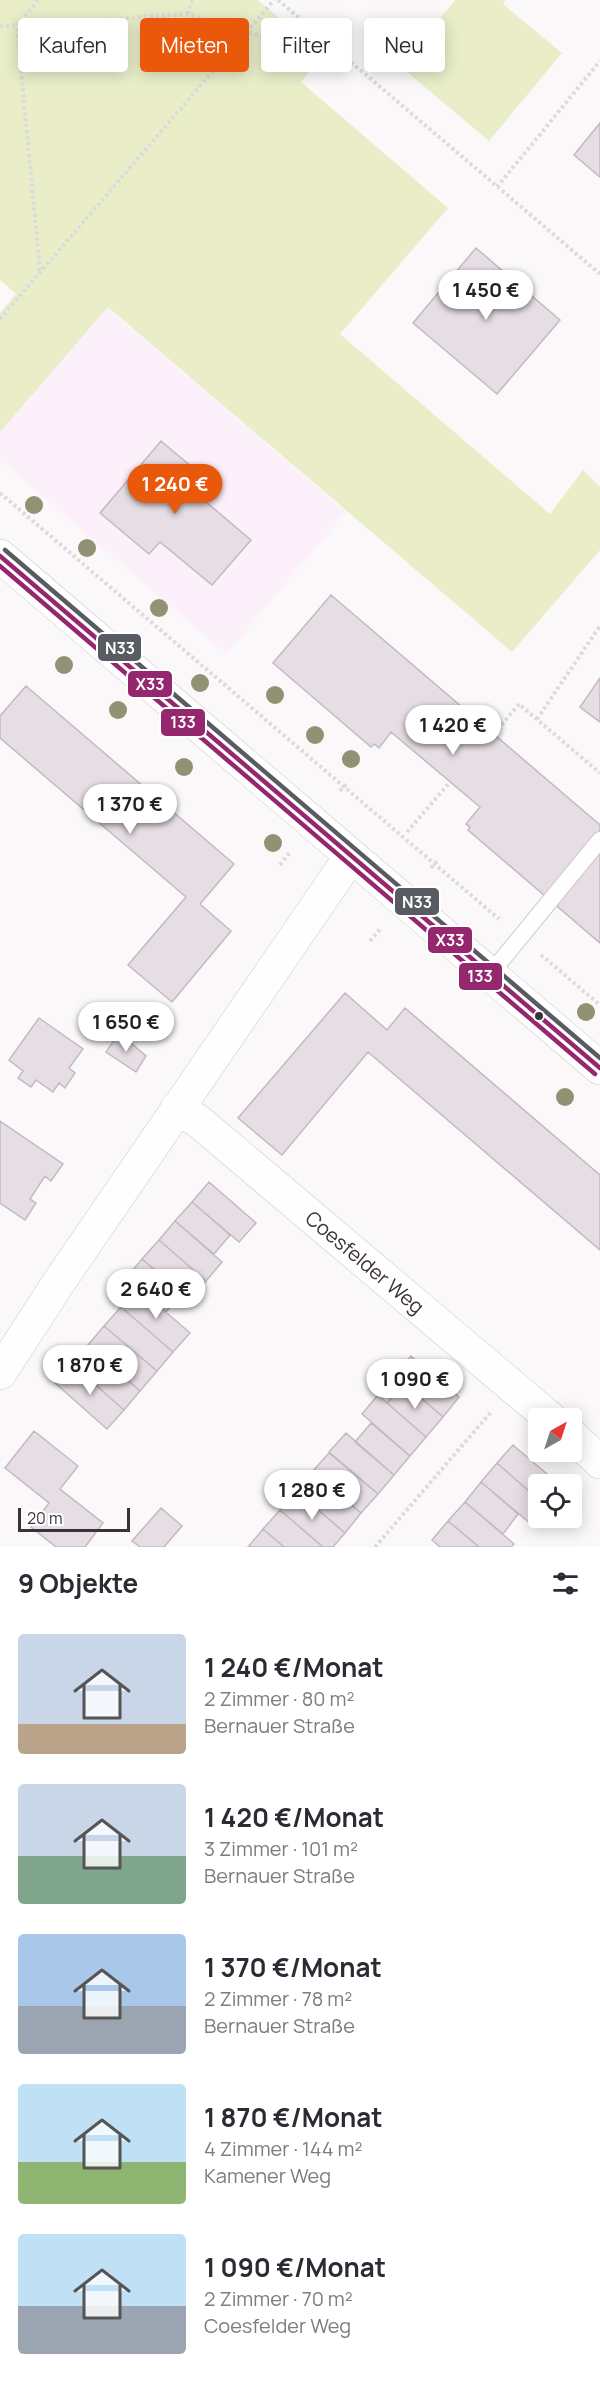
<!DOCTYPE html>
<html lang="de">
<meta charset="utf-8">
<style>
:root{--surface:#fff;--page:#f2f2f3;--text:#2b2b33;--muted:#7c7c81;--accent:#ea580c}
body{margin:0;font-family:Manrope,sans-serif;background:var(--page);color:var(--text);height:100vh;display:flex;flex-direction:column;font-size:22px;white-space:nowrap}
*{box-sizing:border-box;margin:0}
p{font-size:20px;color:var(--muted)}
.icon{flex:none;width:33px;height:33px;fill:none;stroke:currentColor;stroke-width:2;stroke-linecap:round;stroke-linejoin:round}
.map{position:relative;height:1547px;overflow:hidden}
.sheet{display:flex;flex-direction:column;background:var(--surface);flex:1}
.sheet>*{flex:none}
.guide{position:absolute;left:18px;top:18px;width:564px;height:54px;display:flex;gap:12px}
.needle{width:39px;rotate:39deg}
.buttons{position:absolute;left:528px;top:1408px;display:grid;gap:12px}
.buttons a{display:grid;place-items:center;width:54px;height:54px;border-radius:6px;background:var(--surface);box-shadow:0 3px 15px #0003;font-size:30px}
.scale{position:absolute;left:18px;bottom:15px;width:112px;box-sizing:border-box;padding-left:6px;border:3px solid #3b313a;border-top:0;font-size:16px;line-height:21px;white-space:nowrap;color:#3b313a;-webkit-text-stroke:4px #fff;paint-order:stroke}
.price{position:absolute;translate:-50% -51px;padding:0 14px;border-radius:21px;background:#fff;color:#222;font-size:20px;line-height:39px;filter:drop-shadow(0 2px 3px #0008)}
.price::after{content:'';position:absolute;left:50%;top:36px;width:18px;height:14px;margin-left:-9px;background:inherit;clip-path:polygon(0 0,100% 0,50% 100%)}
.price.selected{background:var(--accent);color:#fff}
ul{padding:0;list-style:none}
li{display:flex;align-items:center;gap:18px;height:150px;padding:0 18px}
li span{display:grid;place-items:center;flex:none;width:168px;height:120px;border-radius:6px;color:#555}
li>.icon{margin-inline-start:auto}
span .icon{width:72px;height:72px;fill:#fffc;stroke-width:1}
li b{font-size:26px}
h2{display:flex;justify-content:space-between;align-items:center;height:72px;padding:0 18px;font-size:26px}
.tag{padding:0 21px;border-radius:6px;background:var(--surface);box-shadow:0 3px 15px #0003;font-size:21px;line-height:54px}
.tag.selected{background:var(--accent);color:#fff}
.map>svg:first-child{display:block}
.built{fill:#fcf0fb}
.green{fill:#e9eec9}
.building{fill:#e6dee4;stroke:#c1bac0;stroke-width:1.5}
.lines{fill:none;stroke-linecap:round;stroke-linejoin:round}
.service-casing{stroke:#cec8cd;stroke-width:18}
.minor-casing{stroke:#cec8cd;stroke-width:34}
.secondary-casing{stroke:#cec8cd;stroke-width:34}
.path{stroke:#dcdadb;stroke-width:4;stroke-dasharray:3 3;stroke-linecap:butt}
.service{stroke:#fefefe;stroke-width:16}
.minor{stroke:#fefefe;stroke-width:33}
.secondary{stroke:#fefefe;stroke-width:33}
.bus-1-casing{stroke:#fff;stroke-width:9}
.bus-2-casing{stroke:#fff;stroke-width:9}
.bus-3-casing{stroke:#fff;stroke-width:9}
.bus-1{stroke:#95276e;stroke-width:4.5}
.bus-2{stroke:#95276e;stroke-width:4.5}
.bus-3{stroke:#595b62;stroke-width:4.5}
.tree{fill:#909273}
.bus-dot{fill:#3b313a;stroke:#fff;stroke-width:2}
.labels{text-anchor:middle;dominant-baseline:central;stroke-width:4.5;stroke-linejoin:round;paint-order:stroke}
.street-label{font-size:20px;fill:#3b313a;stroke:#fff}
.line-badge{stroke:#fff;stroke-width:2}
.badge-label{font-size:16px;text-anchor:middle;font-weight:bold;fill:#fff}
</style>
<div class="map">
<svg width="600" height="1547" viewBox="0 0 600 1547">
<rect width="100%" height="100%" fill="#fbf8fa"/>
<path class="built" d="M107 307 346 512 226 654 0 460V432Z"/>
<path class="green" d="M0 0H258L322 55 301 82 448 208 340 334 550 514 583 470 600 487V550L512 652 108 307 0 432V313L16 294 0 280Z
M455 0H506L503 4 562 53 489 141 400 66Z"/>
<path class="building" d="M600 123V177L574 155Z
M476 248 560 320 497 394 413 323Z
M161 441 211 483 199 496 251 540 212 585 160 542 149 554 100 513Z
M331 595 600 825V943L468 830 470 827 466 824 480 807 391 732 379 748 374 744 371 747 273 663Z
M600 678V722L580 707Z
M26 686 234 864 200 904 231 931 172 1002 128 965 186 897 0 738V716Z
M345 993 387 1030 405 1008 600 1175V1250L368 1052 282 1155 238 1118Z
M39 1018 83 1049 69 1068 75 1073 65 1088 59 1083 53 1092 36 1080 31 1087 18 1078 23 1071 9 1060Z
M119 1033 146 1056 136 1072 106 1052Z
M0 1121 63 1164 51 1181 45 1176 30 1199 36 1203 25 1220 0 1203Z
M209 1182 256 1223 239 1242 192 1202Z
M192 1202 230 1235 214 1254 175 1221Z
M175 1221 222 1262 206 1281 159 1240Z
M159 1240 206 1281 190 1300 142 1259Z
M142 1259 182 1293 166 1312 126 1278Z
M138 1288 190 1333 173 1352 121 1307Z
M121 1307 173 1352 157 1371 104 1326Z
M104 1326 157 1371 140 1391 88 1345Z
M88 1345 140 1391 124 1410 72 1364Z
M411 1356 459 1397 443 1417 394 1375Z
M72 1364 124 1410 107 1429 55 1383Z
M404 1383 443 1417 426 1437 387 1403Z
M378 1395 426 1437 410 1456 362 1414Z
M371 1423 410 1456 394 1475 355 1442Z
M34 1431 78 1466 60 1489 103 1523 85 1547H56L31 1527 49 1503 5 1468Z
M346 1433 394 1475 378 1494 329 1452Z
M513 1445 560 1485H538V1499L497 1463Z
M329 1453 378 1494 361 1513 312 1472Z
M497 1463 538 1499V1515L531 1524 481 1482Z
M312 1472 361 1513 345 1533 296 1491Z
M481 1482 518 1514 503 1534 465 1502Z
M296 1491 345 1533 333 1547H323L280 1510Z
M465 1502 514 1544 511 1547H479L448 1521Z
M161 1508 182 1526 164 1547H140L132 1541Z
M280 1510 323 1547H284L263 1529Z
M448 1521 479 1547H440L432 1540Z
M263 1529 284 1547H248Z"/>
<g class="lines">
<g class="service-casing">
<path id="service" d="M490 974 600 840"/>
</g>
<g class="minor-casing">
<path id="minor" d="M177 1108 198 1121 551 1419
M0 1373 59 1282 351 856
M572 1436 600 1462"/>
</g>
<g class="secondary-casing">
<path id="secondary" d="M0 556 600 1068"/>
</g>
<path class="path" d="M38 0 17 26 40 272
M278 0 600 274
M188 14 192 0
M0 26 188 14 246 32 344 56
M497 187 600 61
M0 319 274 0
M0 493 499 919
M537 719 600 626
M494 734 519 704 600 773
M340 791 347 783
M407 832 450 782
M280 865 291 851
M431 868 439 859
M370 941 381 928
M541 955 600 1005
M375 1547 491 1412"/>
<use href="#service" class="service"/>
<use href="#minor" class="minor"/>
<use href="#secondary" class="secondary"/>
<g class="bus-1-casing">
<path id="bus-1" d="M0 556 600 1068"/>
</g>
<g class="bus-2-casing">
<path id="bus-2" d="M0 566 595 1074"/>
</g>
<g class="bus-3-casing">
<path id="bus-3" d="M5 550 600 1058"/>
</g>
<use href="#bus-1" class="bus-1"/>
<use href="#bus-2" class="bus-2"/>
<use href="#bus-3" class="bus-3"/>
</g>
<g class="tree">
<circle cx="34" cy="505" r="9"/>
<circle cx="87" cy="548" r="9"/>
<circle cx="159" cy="608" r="9"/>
<circle cx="64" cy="665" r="9"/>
<circle cx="200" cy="683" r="9"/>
<circle cx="275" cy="695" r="9"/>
<circle cx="118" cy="710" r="9"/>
<circle cx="315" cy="735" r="9"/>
<circle cx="351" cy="759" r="9"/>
<circle cx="184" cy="767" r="9"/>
<circle cx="273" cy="843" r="9"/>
<circle cx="586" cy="1012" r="9"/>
<circle cx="565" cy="1097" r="9"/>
</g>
<circle class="bus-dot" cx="539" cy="1016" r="5"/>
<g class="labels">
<g class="street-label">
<text transform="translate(365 1262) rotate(40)">Coesfelder Weg</text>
</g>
</g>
<g class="line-badge">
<rect x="97" y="633" width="45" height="29" rx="6" fill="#595b62"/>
<rect x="127" y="670" width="46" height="28" rx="6" fill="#95276e"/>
<rect x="160" y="708" width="46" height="29" rx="6" fill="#95276e"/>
<rect x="394" y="887" width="46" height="29" rx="6" fill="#595b62"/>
<rect x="427" y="926" width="46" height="28" rx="6" fill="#95276e"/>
<rect x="458" y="962" width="45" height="29" rx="6" fill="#95276e"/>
</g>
<g class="badge-label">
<text x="120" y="654">N33</text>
<text x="150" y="690">X33</text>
<text x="183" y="728">133</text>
<text x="417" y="908">N33</text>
<text x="450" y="946">X33</text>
<text x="480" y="982">133</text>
</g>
</svg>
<div class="buttons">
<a><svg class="needle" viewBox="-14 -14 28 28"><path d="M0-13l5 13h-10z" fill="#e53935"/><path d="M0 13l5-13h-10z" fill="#7c7c81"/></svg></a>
<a><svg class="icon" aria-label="locate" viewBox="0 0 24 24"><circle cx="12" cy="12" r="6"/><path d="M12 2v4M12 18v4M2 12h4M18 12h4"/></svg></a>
</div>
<div class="scale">20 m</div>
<b class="price" style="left:486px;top:321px">1 450 €</b>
<b class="price selected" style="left:175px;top:515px">1 240 €</b>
<b class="price" style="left:453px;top:756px">1 420 €</b>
<b class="price" style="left:130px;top:835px">1 370 €</b>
<b class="price" style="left:126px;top:1053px">1 650 €</b>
<b class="price" style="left:156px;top:1320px">2 640 €</b>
<b class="price" style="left:90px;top:1396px">1 870 €</b>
<b class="price" style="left:415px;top:1410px">1 090 €</b>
<b class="price" style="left:312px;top:1521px">1 280 €</b>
<div class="guide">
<a class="tag">Kaufen</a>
<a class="tag selected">Mieten</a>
<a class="tag">Filter</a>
<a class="tag">Neu</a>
</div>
</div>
<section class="sheet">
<h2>9 Objekte<svg class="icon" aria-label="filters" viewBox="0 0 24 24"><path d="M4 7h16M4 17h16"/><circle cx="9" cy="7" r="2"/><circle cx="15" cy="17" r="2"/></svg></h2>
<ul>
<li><span style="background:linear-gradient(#c9d6e8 75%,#b9a48a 0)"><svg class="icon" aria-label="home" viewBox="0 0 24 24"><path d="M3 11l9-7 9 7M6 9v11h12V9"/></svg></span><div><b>1 240 €/Monat</b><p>2 Zimmer · 80 m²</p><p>Bernauer Straße</p></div></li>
<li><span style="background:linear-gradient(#c9d6e8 60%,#7fa58c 0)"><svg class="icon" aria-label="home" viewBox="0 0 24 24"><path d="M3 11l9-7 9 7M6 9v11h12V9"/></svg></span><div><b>1 420 €/Monat</b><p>3 Zimmer · 101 m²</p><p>Bernauer Straße</p></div></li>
<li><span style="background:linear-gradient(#a9c7e8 60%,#9aa5b1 0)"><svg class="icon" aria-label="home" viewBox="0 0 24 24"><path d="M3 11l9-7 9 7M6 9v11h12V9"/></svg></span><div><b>1 370 €/Monat</b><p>2 Zimmer · 78 m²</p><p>Bernauer Straße</p></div></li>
<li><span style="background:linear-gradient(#bfe0f5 65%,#8fb573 0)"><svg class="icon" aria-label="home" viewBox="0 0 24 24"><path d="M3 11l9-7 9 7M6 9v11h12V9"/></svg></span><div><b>1 870 €/Monat</b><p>4 Zimmer · 144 m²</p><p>Kamener Weg</p></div></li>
<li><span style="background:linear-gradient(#bfe0f5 60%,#9aa5b1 0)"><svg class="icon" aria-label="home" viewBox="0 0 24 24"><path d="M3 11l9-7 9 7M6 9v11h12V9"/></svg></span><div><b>1 090 €/Monat</b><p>2 Zimmer · 70 m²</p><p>Coesfelder Weg</p></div></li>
</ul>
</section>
